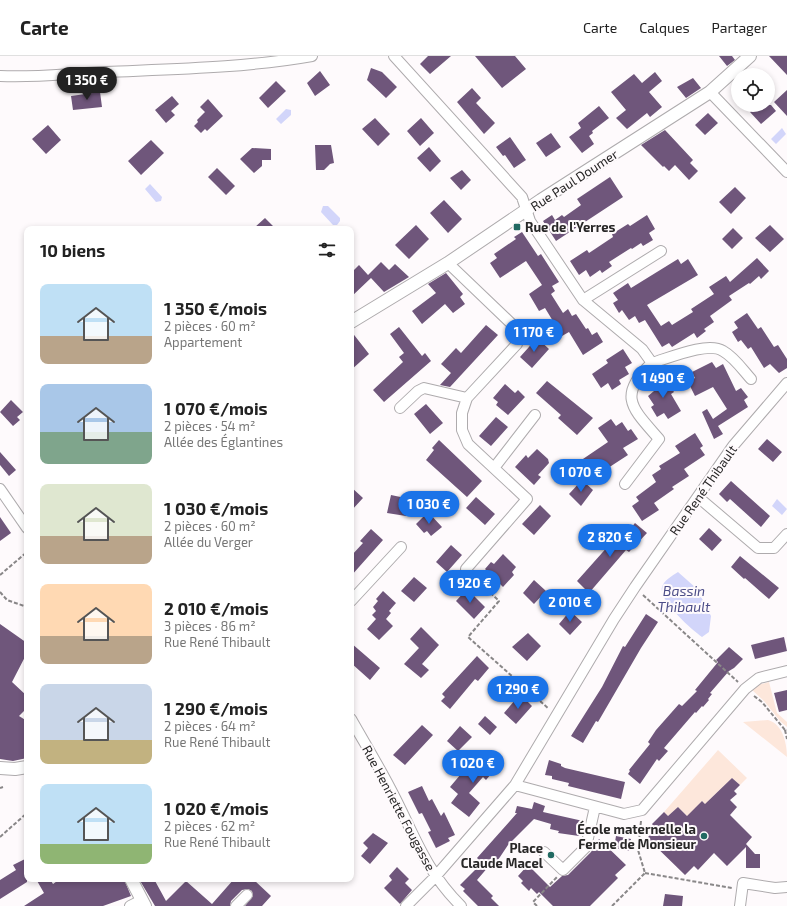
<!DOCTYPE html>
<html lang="fr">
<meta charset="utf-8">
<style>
:root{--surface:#fff;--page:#f6f6f6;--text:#222;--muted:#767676;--line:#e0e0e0;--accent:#1a73e8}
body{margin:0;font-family:"Exo 2",sans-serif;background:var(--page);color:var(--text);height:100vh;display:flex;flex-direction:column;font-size:15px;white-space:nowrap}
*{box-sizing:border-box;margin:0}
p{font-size:13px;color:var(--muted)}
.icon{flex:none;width:22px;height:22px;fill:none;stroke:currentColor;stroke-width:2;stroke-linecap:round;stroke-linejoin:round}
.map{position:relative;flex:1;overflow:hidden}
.panel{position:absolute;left:24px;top:170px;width:330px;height:656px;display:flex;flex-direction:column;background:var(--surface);border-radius:8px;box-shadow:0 2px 6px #0003}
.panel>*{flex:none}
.buttons{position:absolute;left:731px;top:12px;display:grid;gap:8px}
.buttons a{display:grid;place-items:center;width:44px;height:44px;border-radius:50%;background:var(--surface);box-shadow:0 2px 6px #0003;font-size:20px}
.price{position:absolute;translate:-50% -34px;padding:0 9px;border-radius:14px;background:var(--accent);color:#fff;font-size:13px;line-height:26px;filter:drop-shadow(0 1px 2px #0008)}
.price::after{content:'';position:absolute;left:50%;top:24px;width:12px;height:9px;margin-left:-6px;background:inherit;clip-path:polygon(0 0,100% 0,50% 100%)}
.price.selected{background:#222;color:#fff}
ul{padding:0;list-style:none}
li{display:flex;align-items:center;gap:12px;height:100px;padding:0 16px}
li span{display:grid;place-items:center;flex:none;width:112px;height:80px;border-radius:8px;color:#555}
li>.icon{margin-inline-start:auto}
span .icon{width:48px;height:48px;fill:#fffc;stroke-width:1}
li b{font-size:17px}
h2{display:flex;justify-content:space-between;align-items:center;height:48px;padding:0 16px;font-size:17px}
header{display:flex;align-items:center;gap:24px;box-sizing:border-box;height:56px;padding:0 20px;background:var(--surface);border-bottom:1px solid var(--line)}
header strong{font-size:19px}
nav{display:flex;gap:22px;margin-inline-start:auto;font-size:14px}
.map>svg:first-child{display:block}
.green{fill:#fde7db}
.water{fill:#d2d5fa}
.building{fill:#6f567b}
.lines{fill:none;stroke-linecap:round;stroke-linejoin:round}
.minor-casing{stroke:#aeabad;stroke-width:12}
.tertiary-casing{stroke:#aeabad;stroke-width:14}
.path{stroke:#898788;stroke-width:2;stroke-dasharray:4 2;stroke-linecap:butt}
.minor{stroke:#fff;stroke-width:10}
.tertiary{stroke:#fff;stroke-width:12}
.poi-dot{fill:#216a62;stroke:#fefafc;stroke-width:1.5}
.labels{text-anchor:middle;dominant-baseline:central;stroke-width:4;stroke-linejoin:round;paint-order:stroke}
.street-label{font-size:13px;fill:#282727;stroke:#fefafc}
.poi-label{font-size:13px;font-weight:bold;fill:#282727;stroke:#fefafc;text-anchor:end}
.water-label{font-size:14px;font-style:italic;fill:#4d4e88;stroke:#fefafc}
</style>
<header>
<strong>Carte</strong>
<nav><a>Carte</a><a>Calques</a><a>Partager</a></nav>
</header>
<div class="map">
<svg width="787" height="850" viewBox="0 0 787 850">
<rect width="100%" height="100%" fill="#fefafc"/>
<path class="green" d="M769 626 777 657 787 666V671L780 665 764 645 751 633 758 629Z
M768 664C783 668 787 688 787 701L743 666Z
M718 694 747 722 740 729 732 722 708 745 709 752 702 745 688 761 678 751 668 760 664 756Z"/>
<path class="water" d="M286 53 291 54V59L281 68 276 63Z
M782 72 786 78 776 88 771 83Z
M150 128 162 141 161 145 156 146 145 133Z
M323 150H328L340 162V165L337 169H333L321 156Z
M672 310 681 323 674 327 665 315Z
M777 443 787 453 782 459 772 450Z
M678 516 696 532 705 548 711 560 709 576 702 581C692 574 658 544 662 531 664 524 672 520 678 516Z"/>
<path class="building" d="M428 0H451L430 18 420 8Z
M475 0H515L526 13 502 32Z
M719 0H732L735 4 727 10Z
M769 0H787V19Z
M371 12 382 16 397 31 386 42 367 24Z
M320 15 330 29 315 40 307 27Z
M655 16 662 25 649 36 662 51 650 61 647 57 627 73 616 62 626 54 611 36 634 18 642 27Z
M693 22 701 32 686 42 677 31Z
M276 25 286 35 268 52 259 42Z
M472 32 481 42 476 47 495 67 484 78 457 46Z
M787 34V60L774 46Z
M100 36 102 51 73 54 71 40Z
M172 40 179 48 171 55 175 59 166 67 155 54Z
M208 43 223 60 207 75 205 73 201 77 194 70 198 66 197 64 205 56 200 51Z
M758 49H771L776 55 761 68 750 56Z
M599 50 609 62 592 75 593 77 589 80 594 88 582 97 569 81 581 72 578 67Z
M708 57 718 67 705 79 695 69Z
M375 62 390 78 378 90 362 73Z
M421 62 434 77 420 90 407 75Z
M48 69 61 84 46 98 32 83Z
M665 74 693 104 690 107 698 115 689 124 675 109 669 115 664 110 663 111 641 89Z
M551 77 561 91 546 101 536 87Z
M510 81 526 104 514 112 505 99 503 100 496 91Z
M151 84 164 97 141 119 128 105Z
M315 89H331L334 107 330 108 324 114H316Z
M429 91 441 105 430 116 417 102Z
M252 92 271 93V104H262V110L254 117 240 103Z
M217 112 235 130 226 139 208 121Z
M462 114 471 124 461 134 450 122Z
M610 121 623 141 556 185 543 165 552 159 555 164 562 159 564 161 581 149 577 143Z
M735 131 746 142 731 158 719 146Z
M444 144 462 163 448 177 430 157Z
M647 159 655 173 649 177 653 184 643 190 641 187 632 193 631 192 609 206 612 210 602 217 600 214 590 221 586 214 579 219 570 205 587 194 589 197 613 181 612 178 628 168 630 170Z
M265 162 276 173H253Z
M416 169 429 183 409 203 395 189Z
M770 169 784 183 770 196 755 182Z
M733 172 743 182 732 193 722 183Z
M522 176 538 200 541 198 559 226 552 230 555 235 551 238 563 257 568 253 572 260 576 258 586 273 588 272 592 279 597 276 603 286 583 299 569 276 562 280 545 252 539 255 529 238 542 229 526 205 500 222 490 207 497 202 494 198 516 183 514 181Z
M757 202 769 215 761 223 759 220 750 228 749 227 729 240 732 244 710 260 714 266 704 273 706 275 697 282 694 277 672 291 669 287 662 291 645 264 639 267 635 260 629 264 622 254 619 257 613 247 618 244 613 237 628 227 631 232 678 203 681 208 688 203 698 219 647 249 661 270 669 265 672 269 693 256 691 253 714 238 709 231 726 220 730 226Z
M381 206 389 214 395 208 409 221 384 236 371 222 351 241V217L359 209 368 219Z
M446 217 463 238 460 241 465 248 453 257 445 248 422 268 412 255 436 237 428 228Z
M747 257 758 273 761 271 774 291 778 289 787 303V312L779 317 770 308 764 312 751 291 748 293 741 284 738 286 732 276 738 272 734 266Z
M486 269 498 279 450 331 440 329 451 317 441 308 456 292 461 297Z
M399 271 422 300 425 297 431 305 384 346 373 334 403 306 399 301 404 297 390 278Z
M351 275 369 298 351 314Z
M537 282 549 293 532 312 520 301Z
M623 293 632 307 625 311 629 318 619 324 621 328 612 334 608 327 601 332 592 318 608 307 606 304Z
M712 306 716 312 723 308 736 335 741 332 748 341 744 344 748 351 718 370 723 378 714 383 702 356 707 353 713 363 727 353 713 331 695 340 689 328V325L695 322 692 316Z
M663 319 674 336 671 338 681 355 668 363 664 357 657 361 651 351 654 349 648 340 654 335 650 328Z
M547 325 593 362 577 379 558 362 561 359 536 337Z
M505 328 515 337 518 334 525 341 508 359 496 349 498 346 493 342Z
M11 344 23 356 17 361 20 364 13 370 0 356Z
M426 348 443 367 430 378 414 358Z
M496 361 508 371 491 390 479 380Z
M611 363 616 370 622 366 628 375 631 373 638 383 623 392 628 399 608 412 609 414 593 425 580 405 608 386 598 372Z
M695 377 703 390 700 392 705 399 684 413 689 420 672 431 674 433 654 447 659 454 642 465 632 450 639 445 636 441 656 426 652 419 661 413 659 410 680 397 675 390Z
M767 383 782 396 773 406 758 393Z
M439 384 482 425 467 441 426 404 434 394 432 392Z
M537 393 548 403 549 407 538 419 541 421 534 429 515 411 526 399 528 402Z
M0 396 16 414 9 420 0 409Z
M582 424 593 434 581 450 569 438Z
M731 425 770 460 761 471 730 443 727 446 719 438Z
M351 431 363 442 351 455Z
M391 439 410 443 406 460 387 457Z
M476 441 495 458 485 469 466 452Z
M540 449 551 460 534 479 522 468Z
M428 456 442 471 431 480 427 475 424 477 416 468Z
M0 461 11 477 0 485Z
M635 467 647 477 629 496 626 494 589 537 577 525 610 488 614 492Z
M709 472 722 484 712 495 699 483Z
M371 473 383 484 351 520V500L363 487 360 485Z
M451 489 462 499 447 516 436 506Z
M503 498 516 511 512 516 514 519 503 531 485 513 491 506 494 508Z
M740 500 779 532 769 543 745 522 744 523 731 511Z
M414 521 427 532 414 546 401 535Z
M534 524 546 535 534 548 523 537Z
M467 533 485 551 474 563 456 545Z
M383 535 396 547 389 555 391 557 386 563 393 570 379 584 367 573 376 563 372 559 376 555 373 551 378 545 376 543Z
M570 555 582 566 570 579 559 568Z
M646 558 658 566 641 592 598 666 596 665 583 687 571 680 602 631 623 590 625 591Z
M0 568 27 587V597L12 626 27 640V652L19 660 27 665V702L13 705 0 703Z
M421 571 439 589 422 608 429 614 421 622 404 608 419 592 410 583Z
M528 577 541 590 527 605 512 591Z
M784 581 787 595 755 603 751 589Z
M351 587 380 612 370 624 351 607Z
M729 591 743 603 734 612 729 615 710 637 712 638 708 643 709 644 703 651 702 650 696 657 695 656 664 692 668 695 659 705 657 703 640 728 628 718 630 715 629 714 650 688 648 686 656 674 679 648 682 650 697 635 695 634 718 606 716 604Z
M477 600 489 612 478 625 475 623 450 653 441 645 445 641 442 638Z
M787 634V654L779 656 774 637Z
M523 641 532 650 516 668 504 657 516 643 519 646Z
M485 660 497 671 490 679 478 668Z
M422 669 433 679 405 709 393 699Z
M460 670 472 681 458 695 447 685Z
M492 695 503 704 486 724 483 721 469 737 480 747 469 761 451 747 458 738 450 731 466 712 472 717Z
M549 704 561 708V710L565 712 625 726 621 743 568 730 569 727 552 723V720L545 719Z
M732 722 740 729 734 735 737 738 730 744 737 751 730 759 752 781 746 788 755 798H760V812H746V791L727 810 714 797 698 814 694 810 685 819 647 782 656 773 652 768 664 756 668 760 678 751 687 760 702 745 705 748Z
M422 730 429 745 432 743 441 760 444 756 455 779 448 782 450 785 436 792 428 776 431 775 422 757 419 758 408 736Z
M534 746 545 750 543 756 583 765 579 780 558 777 559 775 550 773 551 768 534 763 508 789 500 801 497 805 495 803 477 824 493 840 491 842 499 850H478L463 835 465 833 460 829 482 807 477 802 517 757H515L517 750 532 753Z
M373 777 388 787 370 808 361 800 368 792 363 787Z
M616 780 631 783 629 795 614 792Z
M599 783 626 809 615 819 618 822 590 850H553L539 836 537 838 531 832 529 835 521 827 523 825 518 820 528 809 550 831 562 820 568 819 591 796Z
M27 802V826L0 843V824L16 814 13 809Z
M397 811 409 823 405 827 412 834 400 848 384 832 392 824 389 820Z
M36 823H50L53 828 60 823H124L131 840 103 850H24L44 837Z
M139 823H154L166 845 186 825 212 848 234 823H253L271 840 262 850H245L253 840 252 835 248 833 242 834 231 845 230 850H155Z
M665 838 683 840 682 850H663Z"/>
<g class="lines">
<g class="minor-casing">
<path id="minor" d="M394 0 522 141 530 165 583 244 642 293 652 307C616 340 633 353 659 383L625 428
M0 20C36 22 71 17 106 16 175 13 244 12 312 0
M710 36 787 116
M448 207 518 274 517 288 467 342 462 357V374L468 388 527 443 466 513
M583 244 661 195
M652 307C669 302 708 285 723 295 734 301 743 314 751 323
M400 352 418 335 424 332 467 342
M494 412 535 359
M0 433 27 472
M698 441 758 492H774L787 478
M351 545 401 491
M351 663C364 686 378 709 390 732 414 777 424 813 461 850
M515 729 624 758 642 754 745 633 759 622 787 615
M544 796 563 814 586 791 595 751
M130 850 142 844
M236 850 247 839
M406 850 435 821 515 729 614 563 635 531 733 390 787 327
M740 850 743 827 775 832 787 831"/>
</g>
<g class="tertiary-casing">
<path id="tertiary" d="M351 266 448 207 541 144 710 36 750 0
M0 712 15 713 27 711
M131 823 145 850"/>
</g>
<path class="path" d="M0 519 27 496
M473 520 499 545 468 581 549 653
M0 536 7 544 27 551
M643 539 738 626
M754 640 762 646 785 674H787
M785 674 787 683
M0 732 3 731
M641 765 638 794 645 817
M0 781 27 757
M645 817 732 832
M537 850 533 846 557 821
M612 850 645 817"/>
<use href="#minor" class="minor"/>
<use href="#tertiary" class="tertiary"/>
</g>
<g class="poi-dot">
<rect x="513" y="167" width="8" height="8" rx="2"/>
<circle cx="704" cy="780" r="4"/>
<circle cx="551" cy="799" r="4"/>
</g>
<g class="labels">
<g class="street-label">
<text transform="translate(574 124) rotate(-33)">Rue Paul Doumer</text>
<text transform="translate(703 434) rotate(-55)">Rue René Thibault</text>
<text transform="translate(399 752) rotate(62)">Rue Henriette Fougasse</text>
</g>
<g class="poi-label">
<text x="525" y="171" text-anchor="start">Rue de l'Yerres</text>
<text x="696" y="773">École maternelle la<tspan x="696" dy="15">Ferme de Monsieur</tspan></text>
<text x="543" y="792">Place<tspan x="543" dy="15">Claude Macel</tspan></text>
</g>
<g class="water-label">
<text x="684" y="534">Bassin<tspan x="684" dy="16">Thibault</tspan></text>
</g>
</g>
</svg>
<div class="buttons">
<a><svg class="icon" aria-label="locate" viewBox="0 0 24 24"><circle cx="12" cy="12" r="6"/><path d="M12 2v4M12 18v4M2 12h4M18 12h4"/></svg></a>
</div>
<b class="price selected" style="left:87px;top:45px">1 350 €</b>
<b class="price" style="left:534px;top:297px">1 170 €</b>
<b class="price" style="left:663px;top:343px">1 490 €</b>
<b class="price" style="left:581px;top:437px">1 070 €</b>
<b class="price" style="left:429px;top:469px">1 030 €</b>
<b class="price" style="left:610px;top:502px">2 820 €</b>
<b class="price" style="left:470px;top:548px">1 920 €</b>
<b class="price" style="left:570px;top:567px">2 010 €</b>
<b class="price" style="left:518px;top:654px">1 290 €</b>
<b class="price" style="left:473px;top:728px">1 020 €</b>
<section class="panel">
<h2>10 biens<svg class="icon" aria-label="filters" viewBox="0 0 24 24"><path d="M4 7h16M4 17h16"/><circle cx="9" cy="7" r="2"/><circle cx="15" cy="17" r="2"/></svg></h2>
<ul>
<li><span style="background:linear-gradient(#bfe0f5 65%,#b9a48a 0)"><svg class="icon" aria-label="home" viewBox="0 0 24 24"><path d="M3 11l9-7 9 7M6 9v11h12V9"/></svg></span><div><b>1 350 €/mois</b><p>2 pièces · 60 m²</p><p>Appartement</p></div></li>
<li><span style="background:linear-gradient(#a9c7e8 60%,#7fa58c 0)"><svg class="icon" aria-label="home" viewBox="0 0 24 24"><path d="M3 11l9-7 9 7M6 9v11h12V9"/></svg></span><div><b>1 070 €/mois</b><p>2 pièces · 54 m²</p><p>Allée des Églantines</p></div></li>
<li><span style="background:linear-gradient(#dfe7d0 65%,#b9a48a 0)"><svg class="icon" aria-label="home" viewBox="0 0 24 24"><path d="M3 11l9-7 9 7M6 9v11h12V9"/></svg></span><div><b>1 030 €/mois</b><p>2 pièces · 60 m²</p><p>Allée du Verger</p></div></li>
<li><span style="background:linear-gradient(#ffd9b3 65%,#b9a48a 0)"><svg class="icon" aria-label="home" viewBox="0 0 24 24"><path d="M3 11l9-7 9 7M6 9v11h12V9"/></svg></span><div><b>2 010 €/mois</b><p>3 pièces · 86 m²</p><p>Rue René Thibault</p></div></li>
<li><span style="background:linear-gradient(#c9d6e8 70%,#c2b280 0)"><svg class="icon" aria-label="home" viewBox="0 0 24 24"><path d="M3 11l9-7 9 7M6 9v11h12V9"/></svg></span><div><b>1 290 €/mois</b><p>2 pièces · 64 m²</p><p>Rue René Thibault</p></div></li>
<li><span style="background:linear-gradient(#bfe0f5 75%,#8fb573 0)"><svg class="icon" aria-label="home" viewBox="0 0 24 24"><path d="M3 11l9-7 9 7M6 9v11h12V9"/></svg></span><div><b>1 020 €/mois</b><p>2 pièces · 62 m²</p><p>Rue René Thibault</p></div></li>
</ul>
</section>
</div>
